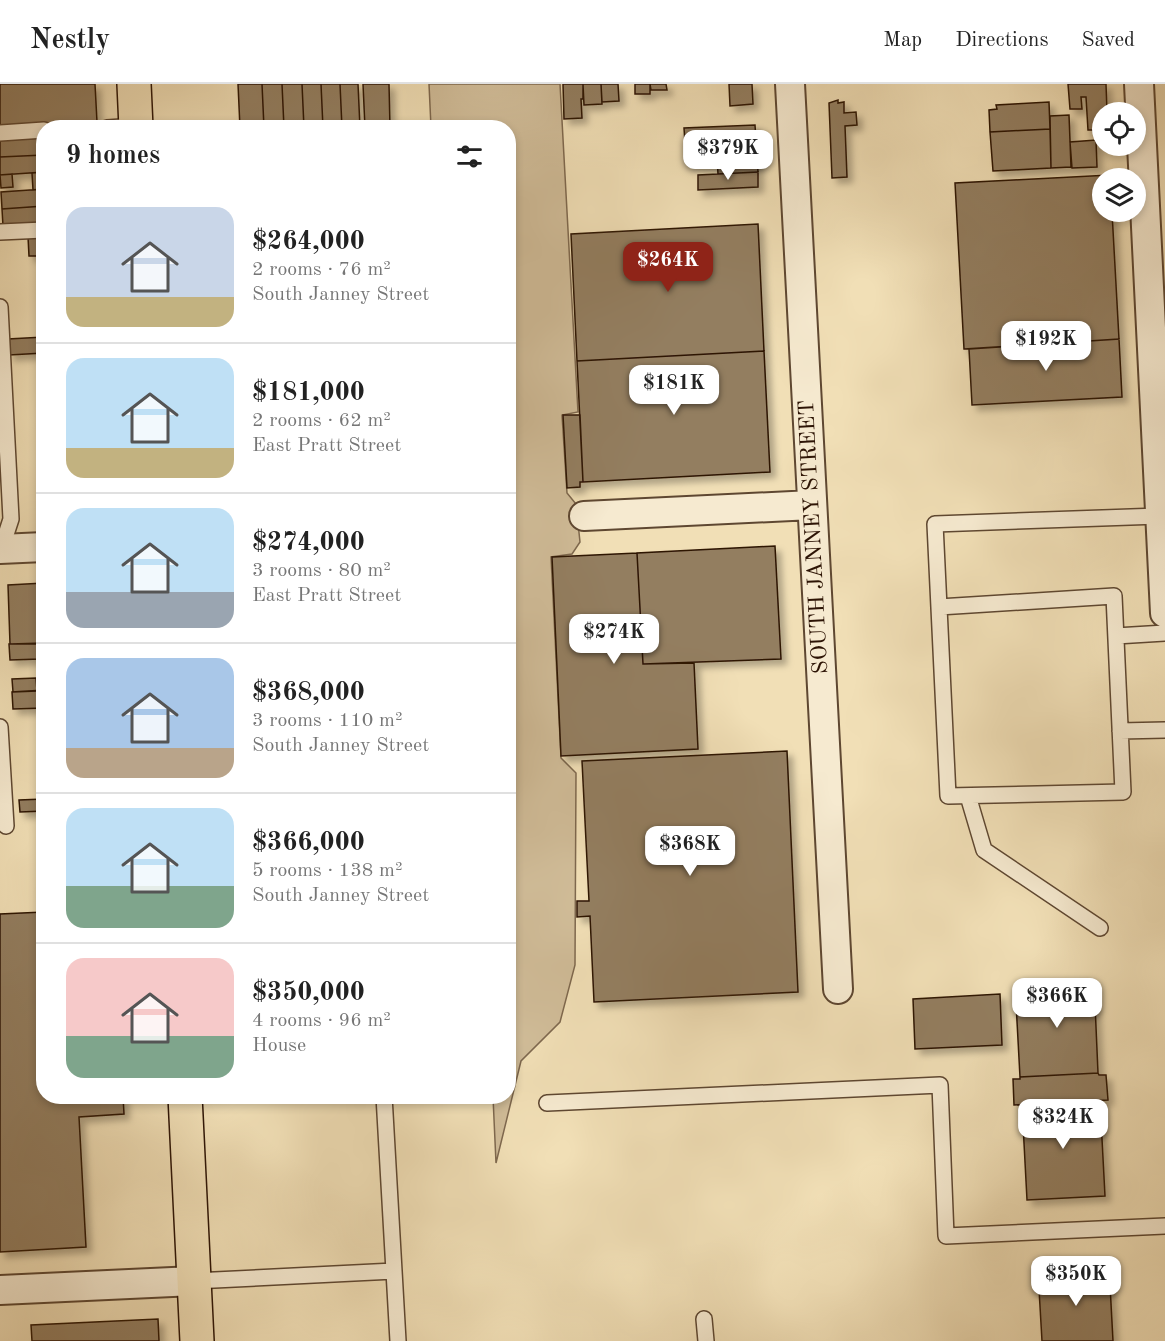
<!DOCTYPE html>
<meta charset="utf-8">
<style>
:root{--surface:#fff;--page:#f6f6f6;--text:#222;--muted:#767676;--line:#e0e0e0;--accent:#8f2418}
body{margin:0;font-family:"Old Standard TT",serif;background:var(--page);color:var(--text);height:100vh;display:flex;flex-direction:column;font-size:22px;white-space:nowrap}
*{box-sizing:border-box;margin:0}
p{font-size:20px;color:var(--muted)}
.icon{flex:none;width:33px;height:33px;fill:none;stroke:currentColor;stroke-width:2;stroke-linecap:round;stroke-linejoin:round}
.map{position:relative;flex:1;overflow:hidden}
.side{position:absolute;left:36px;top:36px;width:480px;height:984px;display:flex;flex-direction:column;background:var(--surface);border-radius:24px;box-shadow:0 3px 9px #0003}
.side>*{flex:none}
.controls{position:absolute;left:1092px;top:18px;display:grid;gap:12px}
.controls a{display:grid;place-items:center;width:54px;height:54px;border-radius:50%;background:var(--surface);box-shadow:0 3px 9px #0003;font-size:30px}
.price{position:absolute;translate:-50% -51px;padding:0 14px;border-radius:12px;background:#fff;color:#222;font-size:20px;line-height:39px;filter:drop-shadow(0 2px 3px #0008)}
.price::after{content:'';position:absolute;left:50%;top:36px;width:18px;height:14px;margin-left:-9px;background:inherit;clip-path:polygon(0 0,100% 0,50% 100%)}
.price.on{background:var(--accent);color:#fff}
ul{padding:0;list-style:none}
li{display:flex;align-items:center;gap:18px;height:150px;padding:0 30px}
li+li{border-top:2px solid var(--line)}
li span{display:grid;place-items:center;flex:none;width:168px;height:120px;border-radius:18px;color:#555}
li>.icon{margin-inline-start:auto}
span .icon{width:72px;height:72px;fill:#fffc;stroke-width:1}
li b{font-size:26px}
h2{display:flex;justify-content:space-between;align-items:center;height:72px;padding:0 30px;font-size:26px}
header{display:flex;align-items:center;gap:36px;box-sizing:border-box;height:84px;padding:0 30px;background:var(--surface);border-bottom:2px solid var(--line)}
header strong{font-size:28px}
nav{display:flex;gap:33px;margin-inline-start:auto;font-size:21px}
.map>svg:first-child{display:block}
.green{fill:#d0bc98;stroke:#7e684e;stroke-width:1.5}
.building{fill:#937e61;stroke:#2d1405;stroke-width:1.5;filter:url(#shadow)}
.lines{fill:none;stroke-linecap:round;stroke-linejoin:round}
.service-casing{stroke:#5e4731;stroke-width:18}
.minor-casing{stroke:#5e4731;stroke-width:32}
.primary-casing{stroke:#2d1405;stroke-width:36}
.service{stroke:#f6ead0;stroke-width:15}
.minor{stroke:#f6ead0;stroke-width:28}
.primary{stroke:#f1dfb6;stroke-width:33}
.labels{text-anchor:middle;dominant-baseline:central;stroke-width:4.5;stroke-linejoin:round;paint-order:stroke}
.street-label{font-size:22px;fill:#2d1405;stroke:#f6ead0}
</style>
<header>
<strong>Nestly</strong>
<nav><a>Map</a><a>Directions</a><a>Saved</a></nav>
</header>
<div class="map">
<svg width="1165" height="1257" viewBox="0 0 1165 1257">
<defs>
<filter id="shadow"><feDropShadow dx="5.5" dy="5.5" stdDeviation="3" flood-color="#0004"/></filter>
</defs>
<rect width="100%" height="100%" fill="#f1dfb6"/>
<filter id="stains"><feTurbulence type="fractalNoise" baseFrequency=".00333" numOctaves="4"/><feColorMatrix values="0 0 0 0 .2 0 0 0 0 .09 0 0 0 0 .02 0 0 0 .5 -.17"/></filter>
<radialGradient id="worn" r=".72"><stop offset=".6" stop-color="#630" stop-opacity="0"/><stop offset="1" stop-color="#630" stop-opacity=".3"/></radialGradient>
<path class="green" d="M429 0H560L578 328 562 331 567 409 576 420 580 458 572 470 551 473 561 674 576 689 575 881 560 938 521 977 496 1079 493 1013 508 1012V44L431 43Z"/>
<path class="building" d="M0 0H95L97 38 0 42Z
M238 0H262L264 44H240Z
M262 0H282L284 44H264Z
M282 0H302L304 44H284Z
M302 0H321L323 44H304Z
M321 0H340L342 44H323Z
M340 0H358L360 44H342Z
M363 0H389L390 44H365Z
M563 0H583V15H581L582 34 564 35Z
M583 0H601L602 20 584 21Z
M601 0H618L619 17 602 18Z
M635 0H650V10H635Z
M650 0H666L667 6H651Z
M729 0H752L753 20 730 22Z
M1068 0H1106L1107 28H1102V46H1088L1086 13H1081L1082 25H1070Z
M838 16V19L844 18V29L856 28 857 41 845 42 847 93 832 94 829 19Z
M1049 18 1050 45 990 48 989 26 997 25 996 21Z
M1069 31 1071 83 1051 84 1050 32Z
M755 41 756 56 685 59 684 44Z
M1050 45 1051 84 993 87 990 48Z
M44 52V71L0 73V55Z
M756 56 757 72 702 75V58Z
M1096 56 1097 83 1072 84 1070 58Z
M44 71V88L0 91V73Z
M757 72 758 88 718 90 717 74Z
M44 88V105L33 106 32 89Z
M758 88V103L698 106V91Z
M12 90 13 103 1 104 0 91Z
M1110 91 1111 94H1102V128H1112L1119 255 964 265 955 99Z
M44 105V122L2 125 1 108Z
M44 122V140L3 142 2 125Z
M758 140 764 267 577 277 571 150Z
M44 151V172H29L28 153Z
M44 253V269L9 271 8 255Z
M1119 255 1122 313 972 321 969 265Z
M764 267 770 388 583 398 577 277Z
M563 331H580L583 398H580V403L567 404Z
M775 462 781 575 643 580 637 469Z
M637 469 643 580 694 579 698 665 561 672 552 473Z
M44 499V559L10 560 8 501Z
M9 560H39L40 575 10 576Z
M36 594 37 607 13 608 12 595Z
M44 606V624L13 625 12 608Z
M787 667 798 908 594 918 590 832 577 833V817H589L582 677Z
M44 715V727L20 728 19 716Z
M44 828V1012H123L124 1030 79 1033 86 1163 0 1168V830Z
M1094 897 1098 989 1020 993 1015 900Z
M1000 910 1002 961 915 965 913 915Z
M1098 989 1099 991H1106L1108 1016 1014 1021 1013 995H1020V993Z
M1100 1017 1105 1112 1027 1116 1022 1021Z
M1105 1186 1106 1201H1110L1113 1257H1042L1039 1205H1043L1042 1189Z
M158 1235 159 1257H32L31 1241Z"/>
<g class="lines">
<g class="service-casing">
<path id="service" d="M107 44 136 42
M0 49 44 46
M0 148 44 146
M0 223 11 435 0 469
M939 523 1114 512 1123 708 948 712 935 440 1159 432
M1116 552 1165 549
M0 643 6 742
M1120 647 1165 646
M968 712 984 766 1100 844
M384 1012 398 1257
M547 1019 940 1001 946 1152 1165 1142
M194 1197 394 1187
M704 1235 706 1257"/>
</g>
<g class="minor-casing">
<path id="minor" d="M790 0 838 905
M1139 0 1165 529
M584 432 812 421
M0 465 44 463
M0 1206 194 1197"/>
</g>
<g class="primary-casing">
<path id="primary" d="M134 0 136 44
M185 1012 197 1257"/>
</g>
<use href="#service" class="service"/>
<use href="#minor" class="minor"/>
<use href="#primary" class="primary"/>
</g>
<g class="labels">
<g class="street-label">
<text transform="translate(814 453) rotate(-93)">SOUTH JANNEY STREET</text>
</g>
</g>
<rect width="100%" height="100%" filter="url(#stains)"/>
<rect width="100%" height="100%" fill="url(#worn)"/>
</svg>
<div class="controls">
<a><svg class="icon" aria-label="locate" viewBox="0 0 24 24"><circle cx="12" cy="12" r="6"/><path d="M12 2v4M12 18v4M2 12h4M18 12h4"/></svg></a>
<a><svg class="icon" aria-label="layers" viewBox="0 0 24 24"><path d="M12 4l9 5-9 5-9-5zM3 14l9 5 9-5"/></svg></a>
</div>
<b class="price" style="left:728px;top:97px">$379K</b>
<b class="price on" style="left:668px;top:209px">$264K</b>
<b class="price" style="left:1046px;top:288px">$192K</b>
<b class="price" style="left:674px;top:332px">$181K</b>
<b class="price" style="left:614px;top:581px">$274K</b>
<b class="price" style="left:690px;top:793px">$368K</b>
<b class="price" style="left:1057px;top:945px">$366K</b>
<b class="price" style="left:1063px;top:1066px">$324K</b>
<b class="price" style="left:1076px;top:1223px">$350K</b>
<section class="side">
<h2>9 homes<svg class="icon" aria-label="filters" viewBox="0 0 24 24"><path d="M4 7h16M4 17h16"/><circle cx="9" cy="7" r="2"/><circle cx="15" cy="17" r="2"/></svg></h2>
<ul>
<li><span style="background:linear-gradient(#c9d6e8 75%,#c2b280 0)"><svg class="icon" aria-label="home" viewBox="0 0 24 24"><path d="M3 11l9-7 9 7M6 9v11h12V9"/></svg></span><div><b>$264,000</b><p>2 rooms · 76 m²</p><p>South Janney Street</p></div></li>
<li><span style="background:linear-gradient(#bfe0f5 75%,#c2b280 0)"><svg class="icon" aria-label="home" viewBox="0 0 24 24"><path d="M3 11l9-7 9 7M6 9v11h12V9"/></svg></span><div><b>$181,000</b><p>2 rooms · 62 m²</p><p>East Pratt Street</p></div></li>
<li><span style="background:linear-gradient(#bfe0f5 70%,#9aa5b1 0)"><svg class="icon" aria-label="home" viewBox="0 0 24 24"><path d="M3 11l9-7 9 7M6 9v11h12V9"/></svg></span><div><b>$274,000</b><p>3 rooms · 80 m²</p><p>East Pratt Street</p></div></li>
<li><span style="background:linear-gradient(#a9c7e8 75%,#b9a48a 0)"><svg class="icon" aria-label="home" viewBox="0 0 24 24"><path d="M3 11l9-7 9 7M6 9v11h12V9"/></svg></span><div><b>$368,000</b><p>3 rooms · 110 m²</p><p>South Janney Street</p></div></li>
<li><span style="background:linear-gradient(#bfe0f5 65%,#7fa58c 0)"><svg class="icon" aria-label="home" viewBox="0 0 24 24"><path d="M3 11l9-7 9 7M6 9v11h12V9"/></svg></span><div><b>$366,000</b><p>5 rooms · 138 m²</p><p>South Janney Street</p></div></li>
<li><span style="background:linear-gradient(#f6c9c9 65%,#7fa58c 0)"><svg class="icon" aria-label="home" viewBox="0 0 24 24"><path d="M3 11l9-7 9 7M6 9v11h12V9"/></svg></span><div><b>$350,000</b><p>4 rooms · 96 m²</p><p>House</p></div></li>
</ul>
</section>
</div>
